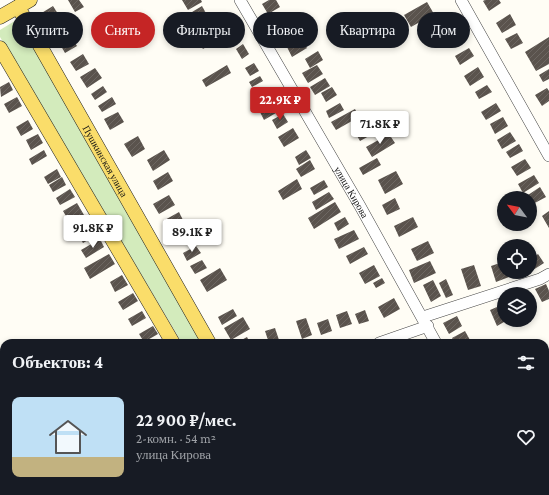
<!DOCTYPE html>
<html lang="ru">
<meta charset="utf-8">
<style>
:root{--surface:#171b24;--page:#20242c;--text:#f1f3f6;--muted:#9ea1a6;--accent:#c52525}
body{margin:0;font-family:"Crimson Pro",serif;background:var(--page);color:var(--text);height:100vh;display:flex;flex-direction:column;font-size:15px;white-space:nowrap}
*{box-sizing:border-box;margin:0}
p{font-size:13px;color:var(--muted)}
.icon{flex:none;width:22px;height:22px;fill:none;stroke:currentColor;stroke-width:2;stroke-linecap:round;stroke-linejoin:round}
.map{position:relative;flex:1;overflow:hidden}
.sheet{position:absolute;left:0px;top:339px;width:549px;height:156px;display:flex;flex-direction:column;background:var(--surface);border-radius:12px 12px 0 0;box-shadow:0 2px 6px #0003}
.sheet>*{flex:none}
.top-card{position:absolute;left:12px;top:12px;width:525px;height:36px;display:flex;gap:8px}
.needle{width:26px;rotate:302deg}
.tools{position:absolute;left:497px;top:191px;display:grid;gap:8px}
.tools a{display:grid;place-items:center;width:40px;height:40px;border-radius:50%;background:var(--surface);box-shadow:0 2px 6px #0003;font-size:20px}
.price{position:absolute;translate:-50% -34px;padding:0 9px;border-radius:4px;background:#fff;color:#222;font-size:13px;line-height:26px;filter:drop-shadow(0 1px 2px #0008)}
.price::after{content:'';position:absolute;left:50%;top:24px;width:12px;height:9px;margin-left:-6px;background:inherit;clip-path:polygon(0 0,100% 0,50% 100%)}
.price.on{background:var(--accent);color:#fff}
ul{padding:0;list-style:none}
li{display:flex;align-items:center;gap:12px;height:100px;padding:0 12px}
li span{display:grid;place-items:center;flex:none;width:112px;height:80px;border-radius:8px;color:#555}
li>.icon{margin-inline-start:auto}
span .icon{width:48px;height:48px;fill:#fffc;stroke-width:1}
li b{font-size:17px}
h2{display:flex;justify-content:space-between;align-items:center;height:48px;padding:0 12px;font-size:17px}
.pill{padding:0 14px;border-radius:18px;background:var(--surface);box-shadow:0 2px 6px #0003;font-size:14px;line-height:36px}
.pill.on{background:var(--accent);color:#fff}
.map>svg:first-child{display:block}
.grass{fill:#d3ebbc}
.forest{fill:url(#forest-firs)}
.building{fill:url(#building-hatch)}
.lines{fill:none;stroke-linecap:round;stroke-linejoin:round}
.minor-casing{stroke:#444;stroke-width:12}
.major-casing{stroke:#222;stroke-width:15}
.minor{stroke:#fff;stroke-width:11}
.major{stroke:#fadd6a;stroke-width:14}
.labels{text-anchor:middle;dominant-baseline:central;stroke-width:4;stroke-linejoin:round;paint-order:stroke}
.street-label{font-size:10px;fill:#111;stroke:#fff}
</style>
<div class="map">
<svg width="549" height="495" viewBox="0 0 549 495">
<defs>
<pattern id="forest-firs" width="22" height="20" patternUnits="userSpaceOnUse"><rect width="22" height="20" fill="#b6dd9b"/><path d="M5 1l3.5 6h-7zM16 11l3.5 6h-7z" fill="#9bbd84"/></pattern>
<pattern id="building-hatch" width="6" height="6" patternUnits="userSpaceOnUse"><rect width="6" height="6" fill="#5a534d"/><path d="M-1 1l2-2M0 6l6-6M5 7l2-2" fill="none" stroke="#6d6762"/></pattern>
</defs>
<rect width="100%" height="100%" fill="#fffdf5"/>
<path class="grass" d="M18 19 208 343H182L0 37V30Z"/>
<path class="forest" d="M24 491H69L62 495H17Z"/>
<path class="building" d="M68 0H79L84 7 75 12Z
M182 0H201L202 2 188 10Z
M269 0H276L280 7 268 14 262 4Z
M485 0H499L501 3 489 11 483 1Z
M427 2 434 14 411 27 404 15Z
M53 6 60 17 47 25 40 14Z
M202 6 207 15 192 24 187 15Z
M283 12 286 18 273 25 270 19Z
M441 12 445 20 432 28 428 20Z
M510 14 516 25 502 33 496 23Z
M209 17 215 27 201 35 195 25Z
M453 22 458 30 445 37 441 29Z
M61 23 69 36 58 43 50 30Z
M230 24 237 37 227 43 220 30Z
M292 26 297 34 283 42 279 34Z
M216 32 220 39 203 49 199 43Z
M517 33 523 43 511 49 505 39Z
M549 37V64L536 71 525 52Z
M72 38 77 46 65 53 61 46Z
M302 39 307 48 292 57 287 47Z
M243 44 249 54 242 59 236 49Z
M469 48 474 56 460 65 455 56Z
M318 51 323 60 310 68 305 59Z
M83 54 89 64 76 71 70 62Z
M254 63 259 71 250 76 245 68Z
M227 65 231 73 206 87 202 80Z
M317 65 323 74 308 83 302 73Z
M478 67 484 77 470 86 464 76Z
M95 68 102 78 87 88 80 77Z
M549 69V79L543 82 539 75Z
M260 76 263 81 252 87 249 82Z
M325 78 330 86 315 95 310 87Z
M9 82 13 90 1 97 0 87Z
M487 85 492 92 479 99 475 92Z
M103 86 107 92 95 100 91 94Z
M332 87 337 95 326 102 321 93Z
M547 88 549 91V101L542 106 535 95Z
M269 89 273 95 256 106 252 99Z
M17 97 22 106 9 113 4 104Z
M112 97 116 104 102 112 98 106Z
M275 101 281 110 264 120 259 110Z
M340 103 344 110 329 118 326 111Z
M496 103 501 111 486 120 481 112Z
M355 109 359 117 336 130 331 122Z
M118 112 124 122 110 130 104 119Z
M283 114 288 122 277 129 272 120Z
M503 117 508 126 495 134 490 124Z
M28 120 33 129 21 136 16 127Z
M378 122 382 129 360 141 356 134Z
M293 128 299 138 284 147 278 137Z
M510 132 516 141 502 149 497 140Z
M38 134 43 143 31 150 26 140Z
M389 134 395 143 372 157 366 147Z
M138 136 145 149 132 157 124 144Z
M519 144 523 151 510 158 506 152Z
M44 150 47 156 32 165 29 159Z
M164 150 170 160 153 171 147 160Z
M306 150 311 158 299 165 295 157Z
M377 158 381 165 363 175 359 168Z
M525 159 531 168 517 176 511 167Z
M310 160 315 169 301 177 296 169Z
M57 169 61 177 48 184 44 177Z
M396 171 403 184 385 194 378 180Z
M168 172 173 181 158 190 153 181Z
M534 175 539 183 523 193 518 184Z
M62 177 66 185 53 192 49 185Z
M297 179 302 189 283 200 278 191Z
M324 180 328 187 314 195 310 188Z
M540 187 546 197 533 204 528 195Z
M70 189 75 197 60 205 56 198Z
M329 192 334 199 316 210 312 202Z
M169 195 175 205 159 214 153 204Z
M395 198 400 209 387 215 382 205Z
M335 202 341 212 314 229 308 218Z
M77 203 84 215 70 223 63 211Z
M549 211V228L542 216Z
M179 212 184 222 169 231 163 221Z
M345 217 349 224 338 231 334 223Z
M413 217 418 227 399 237 394 226Z
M92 227 97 235 83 243 78 235Z
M354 230 359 239 339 249 334 239Z
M184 231 188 238 178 245 173 237Z
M100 239 104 247 86 258 81 250Z
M428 241 434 253 417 261 411 249Z
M196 246 201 253 187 261 183 253Z
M364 247 368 254 350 264 346 256Z
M109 254 115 264 90 279 84 268Z
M538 254 544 263 533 270 530 265V259Z
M202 260 207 268 195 274 190 266Z
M430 261 436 273 414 283 409 270Z
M503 262 504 272H507L509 277 496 282 491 266Z
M374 265 380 276 365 284 359 273Z
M474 265 481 286 468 290 461 269Z
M220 268 227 280 207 292 200 280Z
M122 275 128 285 115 292 110 282Z
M382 278 385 283 376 288 373 283Z
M446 279 453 295 446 298 439 283Z
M433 280 441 296 431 302 423 285Z
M546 284 549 291V299L542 302 535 289Z
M133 293 138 301 123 310 118 302Z
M394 298 400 309 384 318 378 307Z
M497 307 504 322 497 326 490 310Z
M233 309 237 316 222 325 218 317Z
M365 310 369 321 359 324 355 314Z
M142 311 146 318 132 326 128 319Z
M347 311 352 324 340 328 336 315Z
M457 316 462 326 449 334 443 323Z
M243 317 250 329 231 340 224 328Z
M306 318 312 335 302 339 296 321Z
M328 319 332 331 321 335 317 323Z
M153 326 158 334 144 342 139 334Z
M275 328 280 343H269L265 331Z
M465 331 470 340 465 343H455L452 338Z
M247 337 250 343H236Z
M2 369 4 379 0 381V370Z
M549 398V409L545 405V402Z
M545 479 549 485V494L537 495 534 491H545Z
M139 491H150L152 495H142Z
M198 491H210L204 495H201Z
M333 491H335L337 495H326Z
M483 491H486L487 495H475Z"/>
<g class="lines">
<g class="minor-casing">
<g id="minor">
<path id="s1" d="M240 0 360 206 436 343"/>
<path d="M461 0 549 156"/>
<path d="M423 317 540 279 549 274"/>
<path d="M379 343 428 326"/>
<path d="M545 390 549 386"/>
<path d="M0 439 4 446"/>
<path d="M506 491 508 495"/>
</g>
</g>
<g class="major-casing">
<g id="major">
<path id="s2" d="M18 7 209 343"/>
<path d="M0 17 30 0"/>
<path d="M0 48 173 343"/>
<path d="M261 491 264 495"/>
<path d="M296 491 298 495"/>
<path d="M2 495 8 491"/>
<path d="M74 495 81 491"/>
</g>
</g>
<use href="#minor" class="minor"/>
<use href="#major" class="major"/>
</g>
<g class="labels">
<g class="street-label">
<text stroke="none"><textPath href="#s2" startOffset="177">Пушкинская улица</textPath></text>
<text stroke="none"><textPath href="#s1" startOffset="222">улица Кирова</textPath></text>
</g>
</g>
</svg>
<div class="tools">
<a><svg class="needle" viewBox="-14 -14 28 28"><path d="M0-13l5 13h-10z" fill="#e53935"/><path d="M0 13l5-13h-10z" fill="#9ea1a6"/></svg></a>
<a><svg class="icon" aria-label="locate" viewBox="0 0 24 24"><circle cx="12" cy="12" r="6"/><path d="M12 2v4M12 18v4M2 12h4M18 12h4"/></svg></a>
<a><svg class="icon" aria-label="layers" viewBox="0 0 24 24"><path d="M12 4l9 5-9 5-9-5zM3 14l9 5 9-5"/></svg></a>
</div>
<b class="price on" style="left:280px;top:121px">22.9K ₽</b>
<b class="price" style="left:380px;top:145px">71.8K ₽</b>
<b class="price" style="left:93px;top:249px">91.8K ₽</b>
<b class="price" style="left:192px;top:253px">89.1K ₽</b>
<div class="top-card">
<a class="pill">Купить</a>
<a class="pill on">Снять</a>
<a class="pill">Фильтры</a>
<a class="pill">Новое</a>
<a class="pill">Квартира</a>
<a class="pill">Дом</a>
</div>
<section class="sheet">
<h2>Объектов: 4<svg class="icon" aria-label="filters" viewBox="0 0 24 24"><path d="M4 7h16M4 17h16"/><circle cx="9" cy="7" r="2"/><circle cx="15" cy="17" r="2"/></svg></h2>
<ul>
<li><span style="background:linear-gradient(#bfe0f5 75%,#c2b280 0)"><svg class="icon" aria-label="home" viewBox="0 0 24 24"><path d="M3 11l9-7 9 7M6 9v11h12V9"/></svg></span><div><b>22 900 ₽/мес.</b><p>2-комн. · 54 m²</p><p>улица Кирова</p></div><svg class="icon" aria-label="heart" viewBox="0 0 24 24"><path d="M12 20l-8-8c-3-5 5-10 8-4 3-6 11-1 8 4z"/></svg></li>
</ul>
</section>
</div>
